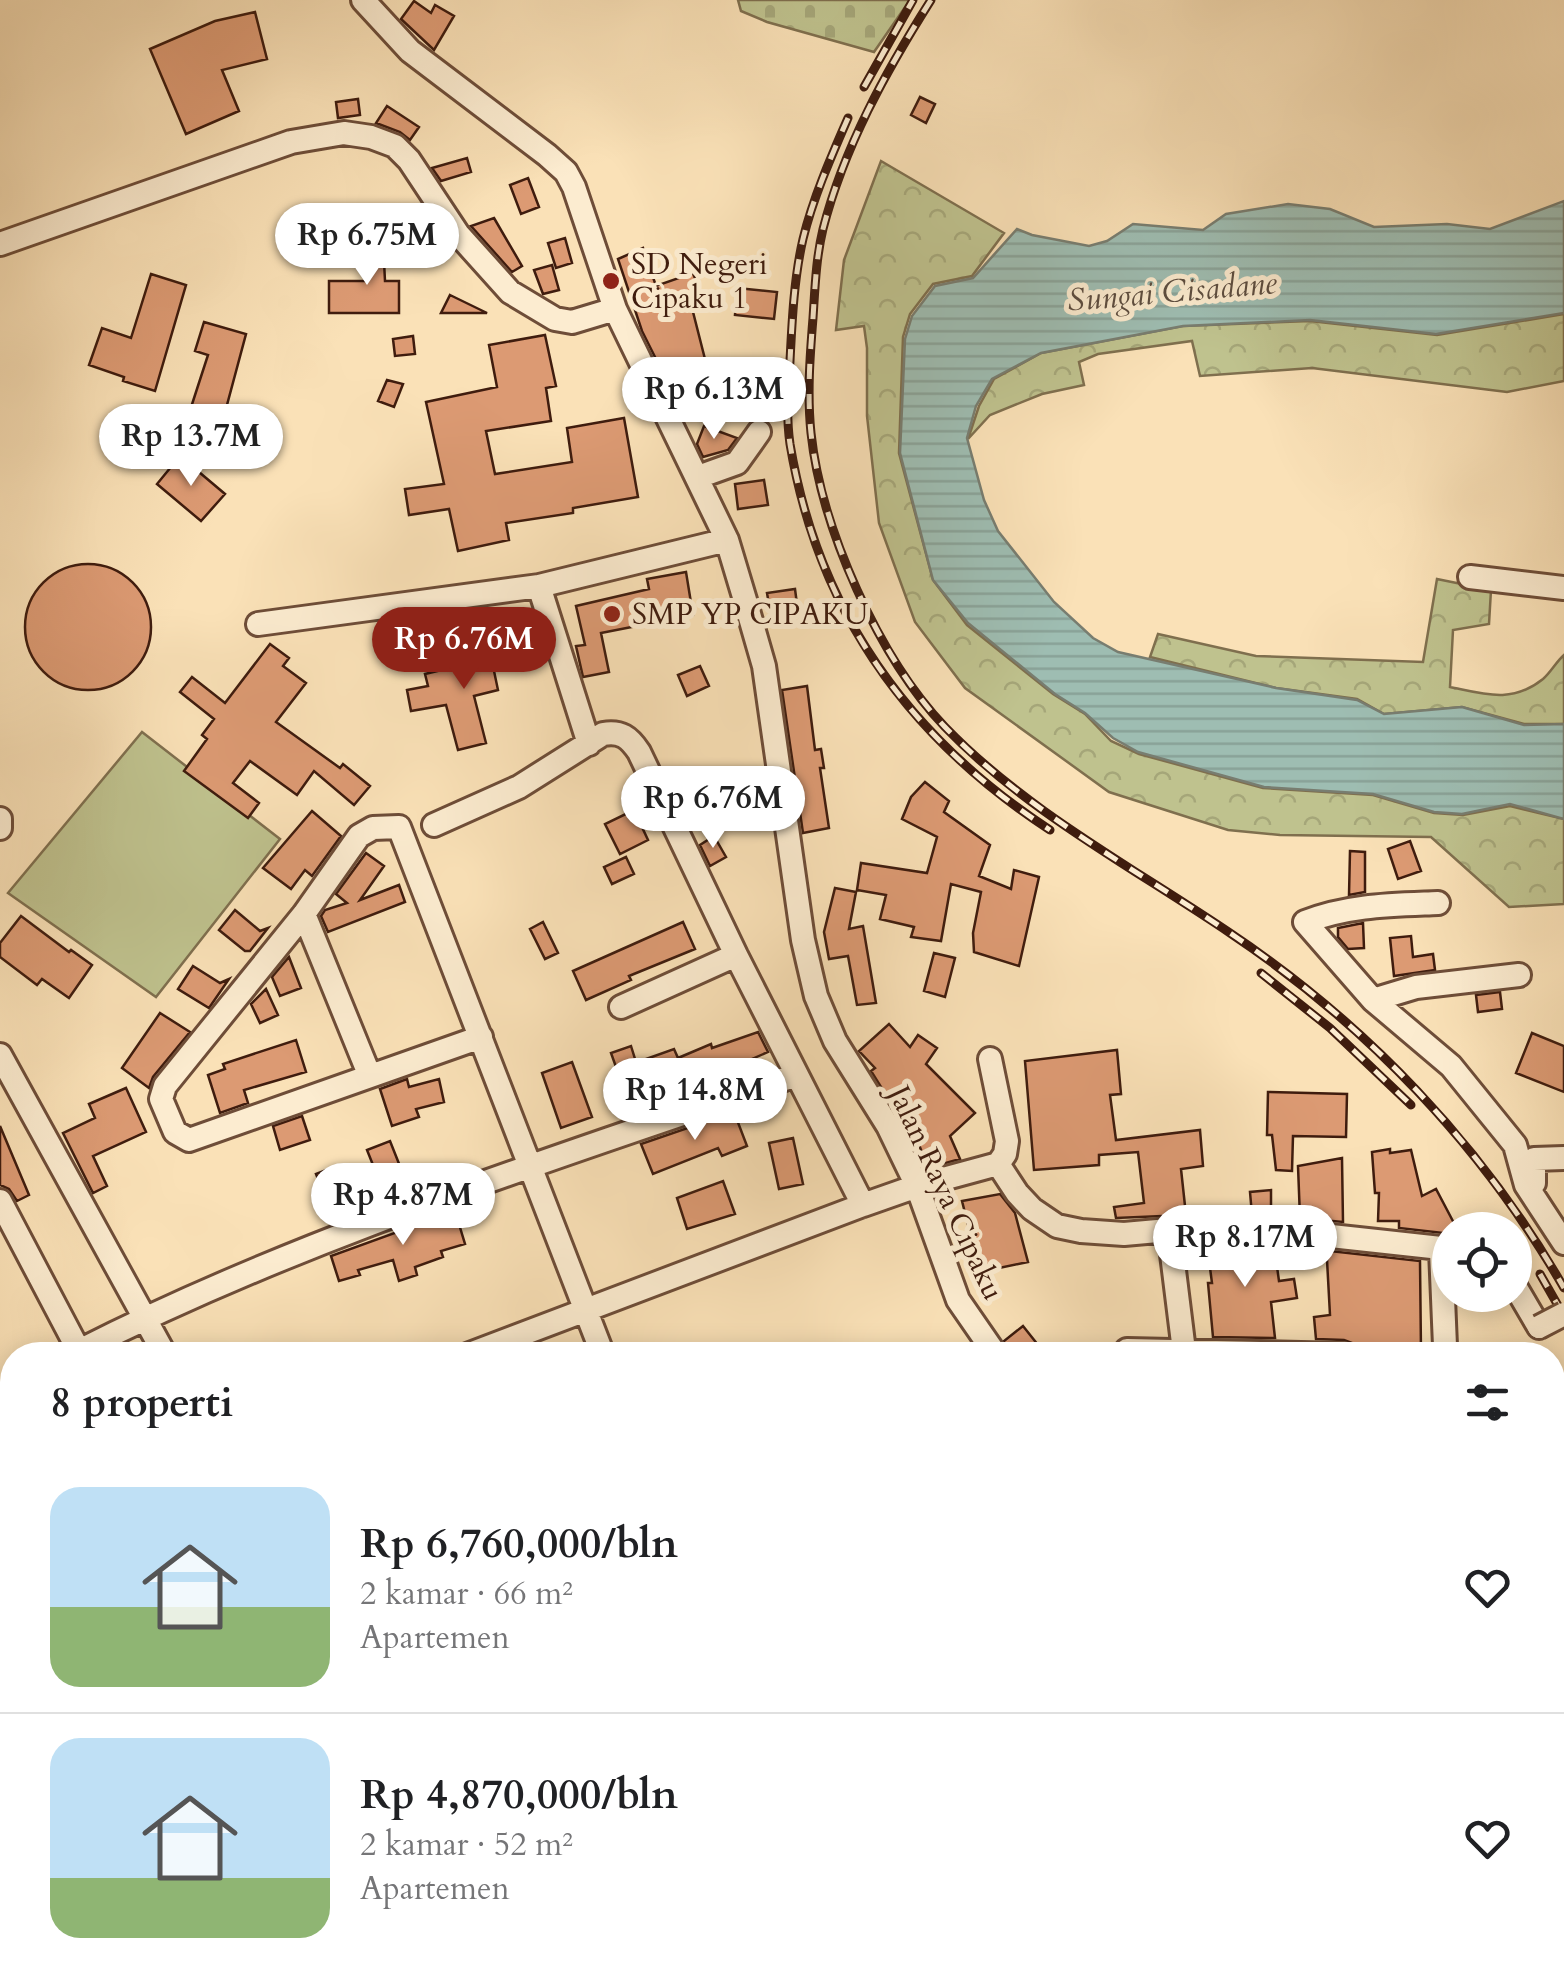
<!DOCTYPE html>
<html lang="id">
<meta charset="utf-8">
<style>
:root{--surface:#fff;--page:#f2f2f2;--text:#202124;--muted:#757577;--line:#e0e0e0;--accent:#8f2418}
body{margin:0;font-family:Cardo,serif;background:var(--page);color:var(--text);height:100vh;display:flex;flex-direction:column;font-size:38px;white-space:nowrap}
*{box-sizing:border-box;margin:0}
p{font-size:32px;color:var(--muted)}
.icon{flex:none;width:55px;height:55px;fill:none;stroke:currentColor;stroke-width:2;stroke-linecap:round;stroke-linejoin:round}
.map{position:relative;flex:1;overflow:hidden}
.side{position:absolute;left:0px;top:1342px;width:1565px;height:642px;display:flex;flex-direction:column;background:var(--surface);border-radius:40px 40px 0 0;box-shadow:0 5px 25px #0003}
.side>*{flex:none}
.fabs{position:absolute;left:1432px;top:1212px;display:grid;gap:20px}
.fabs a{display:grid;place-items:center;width:100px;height:100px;border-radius:50%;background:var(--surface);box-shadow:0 5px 25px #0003;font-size:50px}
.price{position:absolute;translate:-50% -85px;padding:0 22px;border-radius:35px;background:#fff;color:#222;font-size:32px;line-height:65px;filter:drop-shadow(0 2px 5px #0008)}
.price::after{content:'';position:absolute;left:50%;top:60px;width:30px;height:22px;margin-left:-15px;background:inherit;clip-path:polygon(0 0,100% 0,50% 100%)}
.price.active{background:var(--accent);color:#fff}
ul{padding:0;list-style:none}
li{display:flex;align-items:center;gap:30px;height:250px;padding:0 50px}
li+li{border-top:2px solid var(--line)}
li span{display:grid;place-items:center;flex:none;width:280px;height:200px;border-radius:30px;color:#555}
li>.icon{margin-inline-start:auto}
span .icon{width:120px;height:120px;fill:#fffc;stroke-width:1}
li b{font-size:42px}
h2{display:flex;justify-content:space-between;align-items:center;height:120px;padding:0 50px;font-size:42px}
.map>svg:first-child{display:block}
.forest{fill:url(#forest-crowns);stroke:#7f6f4e;stroke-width:2.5}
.cemetery{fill:url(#cemetery-stones);stroke:#7f6f4e;stroke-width:2.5}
.pitch{fill:#bfc28e;stroke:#7f6f4e;stroke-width:2.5}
.water{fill:url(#water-rules);stroke:#787d70;stroke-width:2.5}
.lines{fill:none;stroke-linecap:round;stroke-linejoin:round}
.stream{stroke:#787d70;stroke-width:5}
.building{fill:#dc9a73;stroke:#3f1c0e;stroke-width:2.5}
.minor-casing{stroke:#6e4d38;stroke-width:28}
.path{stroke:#3f1c0e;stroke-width:4;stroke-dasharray:2.5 5;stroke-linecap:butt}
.minor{stroke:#fcecd0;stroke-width:22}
.rail-casing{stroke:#3f1c0e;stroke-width:9}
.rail{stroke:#fcecd0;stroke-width:5;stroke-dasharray:15;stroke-linecap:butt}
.minor-bridge-casing{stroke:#6e4d38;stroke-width:28;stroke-linecap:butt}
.minor-bridge{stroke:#fcecd0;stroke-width:22}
.poi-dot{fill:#8f2418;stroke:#fcecd0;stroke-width:4}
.labels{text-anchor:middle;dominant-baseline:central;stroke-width:10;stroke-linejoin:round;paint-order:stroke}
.poi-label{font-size:30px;fill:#3f1c0e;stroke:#fcecd0;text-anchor:start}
.street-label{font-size:30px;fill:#3f1c0e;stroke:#fcecd0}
.water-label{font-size:32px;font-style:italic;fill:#5c4c3f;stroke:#fcecd0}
</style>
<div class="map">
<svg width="1564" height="1983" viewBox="0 0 1564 1983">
<defs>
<pattern id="forest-crowns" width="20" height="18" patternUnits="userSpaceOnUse" patternTransform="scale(2.5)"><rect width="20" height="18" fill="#bfc28e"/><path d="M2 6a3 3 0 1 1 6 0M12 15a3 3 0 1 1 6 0" fill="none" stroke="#a5a679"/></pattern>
<pattern id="cemetery-stones" width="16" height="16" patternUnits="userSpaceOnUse" patternTransform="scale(2.5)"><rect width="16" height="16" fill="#bfc28e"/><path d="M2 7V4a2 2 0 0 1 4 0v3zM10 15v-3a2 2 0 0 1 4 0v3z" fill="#a5a679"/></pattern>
<pattern id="water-rules" width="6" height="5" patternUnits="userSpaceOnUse" patternTransform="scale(2.5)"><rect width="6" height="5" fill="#9ebdb2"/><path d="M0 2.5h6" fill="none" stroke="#89a298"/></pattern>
</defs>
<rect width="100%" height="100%" fill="#fae1b7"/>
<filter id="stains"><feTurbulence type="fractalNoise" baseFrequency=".002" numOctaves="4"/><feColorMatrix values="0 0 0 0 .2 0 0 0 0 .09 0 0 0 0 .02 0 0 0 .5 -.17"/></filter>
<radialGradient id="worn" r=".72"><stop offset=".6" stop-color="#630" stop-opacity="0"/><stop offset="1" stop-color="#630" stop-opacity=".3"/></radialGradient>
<path class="forest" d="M881 161 1004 233 972 276 933 284 910 314 903 337 899 453 933 580 967 625 1053 694 1085 714 1111 741 1139 754 1263 788 1373 795 1434 813 1463 815 1510 806 1564 819V904L1509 907 1431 837 1280 835 1228 830 1109 792 965 688 915 622 879 523 867 416V348L864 326 836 330 844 260Z
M1564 314V381L1507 392 1312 368 1200 376 1192 341 1098 354 1079 362 1084 385 1042 394 990 415 968 439 979 406 994 379 1041 353 1183 326 1310 321 1437 335Z
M1437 579 1491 590 1489 624 1453 630 1450 687C1484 694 1512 704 1543 679 1551 672 1556 662 1564 655V724H1524L1462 707 1384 714 1357 699 1276 688 1150 657 1158 634 1256 656 1423 662Z
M829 1972 1114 1973 1087 1983H825Z
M239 1973H409L404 1983H240Z"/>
<path class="cemetery" d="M738 0H910L874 52 767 22 741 11Z
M395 1972 471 1973 474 1979 492 1972 813 1973 808 1983H390Z"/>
<path class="pitch" d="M142 732 280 839 156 997 8 893Z"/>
<path class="water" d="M1564 201V313L1436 334 1310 320 1183 326 1041 353 992 379 976 406 967 438 984 500 998 531 1054 602 1093 638 1118 652 1276 688 1357 700 1384 714 1462 707 1524 725 1564 724V819L1510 804 1462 814 1434 812 1373 794 1264 787 1138 752 1113 738 1085 713 1055 694 968 623 933 580 900 453 905 339 912 316 935 286 973 278 1017 229 1032 235 1089 246 1107 241 1133 224 1203 230 1226 214 1288 204 1330 209 1374 227 1447 224 1490 229Z
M272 1973H307L312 1983H273Z"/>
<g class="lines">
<path class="stream" d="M0 1860 12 1859
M36 1972 51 1983
M327 1972 328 1983"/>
</g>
<path class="building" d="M414 1 431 13 435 5 454 16 434 50 401 19Z
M255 12 267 59 222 70 239 111 186 134 150 49 215 21Z
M920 97 935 104 926 123 911 115Z
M358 99 360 115 338 118 336 102Z
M387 106 419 127 410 140 400 132 376 123Z
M467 158 471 172 441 181 432 168Z
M528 178 539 207 521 214 510 185Z
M494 218 522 266 512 272 471 226Z
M565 238 572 263 556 268 548 243Z
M383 241 385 281H399V313H329V281H367L364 242Z
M643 248 656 286 693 273 703 300 691 304 706 363 663 373 642 331 618 259Z
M552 265 559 290 543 294 534 270Z
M151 274 186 285 155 391 123 381 124 377 89 365 102 328 131 338Z
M737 288 777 292 774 319 735 315Z
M450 295 487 313H441Z
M204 322 246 334 227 405 247 411 236 444 184 429 208 355 195 351Z
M545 335 556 386 546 388 551 421 486 431 495 474 572 462 567 428 624 418 638 497 573 508V513L506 523 509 540 458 551 449 509 409 515 405 489 444 484 426 402 497 387 489 345Z
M413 336 415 354 395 356 393 339Z
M387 380 403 384 394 407 378 401Z
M704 426 737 438 728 450 703 457 697 444Z
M180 456 225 494 201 521 157 484Z
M764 480 768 505 738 509 735 484Z
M25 627a63 63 0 1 1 126 0a63 63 0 1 1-126 0Z
M686 572 693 615 601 633 609 672 583 677 576 646 585 645 576 606 649 589 647 579Z
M795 589 798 612 771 616 767 593Z
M270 644 289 658 283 666 306 683 276 722 340 768 343 764 370 786 354 805 314 771 297 795 250 761 233 783 259 803 248 818 184 771 207 739 202 735 214 719 180 692 192 677 225 703Z
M515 646 519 665 494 671 498 690 474 696 486 743 458 750 446 705 411 711 407 690 428 686 425 674 454 667 453 660Z
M700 666 709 686 687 696 678 675Z
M807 686 815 750 821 749 824 768H820L829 828 803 833 782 690Z
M925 782 949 801 944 812 990 845 979 876 1011 889 1014 870 1039 877 1019 966 974 952 973 933 981 892 951 884 941 941 911 937 914 927 880 919 886 895 857 890 861 863 927 873 937 837 902 819 911 797Z
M634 810 648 840 620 854 605 824Z
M312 811 341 836 312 876 305 870 291 889 263 868Z
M714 836 726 857 710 866 700 845Z
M1410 841 1421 871 1398 879 1388 849Z
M1350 851 1365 852V892L1349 895Z
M366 853 384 866 360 900 399 885 405 902 328 932 321 916 325 910 347 903 336 894Z
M626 857 634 874 612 884 604 867Z
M835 888 856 892 849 929 863 926 876 1003 857 1005 848 956 829 959 824 932Z
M235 910 260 931 268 928 250 951H245L219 930Z
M21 916 69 952 71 950 92 965 69 998 42 979 37 985 0 957V943Z
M543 922 558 953 545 959 530 929Z
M683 922 695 949 629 976 631 980 586 1000 573 971Z
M1363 923 1364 948 1348 949 1338 937V928Z
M1411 936 1413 957 1433 954 1435 970 1394 976 1390 938Z
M934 953 955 958 945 997 924 991Z
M289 957 301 988 280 996 272 977Z
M193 966 220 983 229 979 209 1008 178 989Z
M266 989 278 1015 260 1023 251 1004Z
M1500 992 1502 1009 1478 1012 1476 995Z
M160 1013 190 1032 153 1077 149 1088 122 1068Z
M889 1024 910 1047 918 1035 937 1048 926 1064 975 1113 950 1136 960 1159 928 1168 916 1137 922 1134 881 1087 871 1071 875 1068 859 1051Z
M758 1032 768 1052 697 1083 660 1094 646 1059 674 1049 678 1058 711 1044 712 1048Z
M1532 1033 1564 1046V1092L1516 1073Z
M296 1040 306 1072 244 1090 248 1103 220 1113 208 1075 225 1069 223 1064Z
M631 1046 640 1075 621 1081 611 1053Z
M1117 1050 1121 1094 1110 1095 1116 1140 1200 1130 1203 1166 1181 1169 1186 1215 1116 1218 1114 1207 1144 1203 1138 1152 1099 1155V1165L1034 1170 1025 1061Z
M572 1062 592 1117 561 1128 542 1073Z
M407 1079 409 1087 439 1079 444 1102 416 1109 419 1117 392 1126 380 1089Z
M126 1088 146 1132 93 1156 107 1186 93 1193 63 1133 95 1118 89 1104Z
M1268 1092 1347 1094 1346 1137 1293 1136 1292 1171 1276 1170 1272 1135H1267Z
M734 1112 747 1146 722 1156 718 1148 653 1174 641 1144Z
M302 1116 310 1140 280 1150 273 1126Z
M0 1126 29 1195 17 1201 9 1189 0 1185Z
M793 1138 803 1184 779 1189 769 1143Z
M390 1141 409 1189 351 1205 350 1202 330 1209 316 1174 334 1167 338 1177 373 1165 367 1150Z
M1390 1149V1153L1411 1150 1422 1196 1436 1189 1455 1225 1443 1233 1399 1228V1221H1378L1379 1193H1375L1372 1152Z
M1342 1158 1343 1222 1300 1218 1298 1166Z
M723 1181 735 1214 687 1229 677 1198Z
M1271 1190V1215H1252L1250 1192Z
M1000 1194 1015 1213 1028 1262 980 1272 962 1201Z
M455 1211 465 1244 441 1251 443 1257 415 1267 417 1275 399 1281 393 1260 358 1270 360 1275 339 1281 331 1256Z
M1207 1245H1274L1279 1281 1294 1279 1297 1298 1271 1302 1275 1338 1213 1337 1208 1283H1212Z
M1303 1248 1420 1261 1421 1352 1357 1351 1352 1343 1344 1340 1316 1339 1314 1317 1330 1315 1327 1260 1305 1263Z
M1023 1326 1046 1355H1011L1004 1341Z"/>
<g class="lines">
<g class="minor-casing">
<path id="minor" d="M363 0 410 51 547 155 566 172 574 187 615 309 727 540 745 600 764 666 803 940 816 996 835 1041 888 1126 917 1186 958 1300 996 1355
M0 244 291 142 344 133 371 137 395 146 409 160 458 234 510 292 555 319 572 322 615 309
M698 477 737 463 759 432
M1470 577 1564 588
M539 586 589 744
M258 624 539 586 727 540
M0 819V828
M434 825 519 787 603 734C621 731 629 737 639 752L736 955 863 1205
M1438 903C1391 905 1349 905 1305 922L1373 1000 1451 1066 1515 1145 1526 1185 1564 1243
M304 914 369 1074
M1373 1000 1416 987 1519 975
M621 1007 736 955
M481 1037 189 1140 175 1132 161 1099 165 1086 304 914 359 836 373 828 399 827 603 1355
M0 1055 165 1355
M998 1164 1017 1193 1032 1209 1057 1226 1081 1231 1124 1234 1169 1230H1276L1450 1249
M1534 1183V1159L1564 1158
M0 1201 79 1351C307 1235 554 1159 796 1075
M1169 1230 1184 1351
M1515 1286 1539 1327
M1127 1350 1343 1355
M467 1355 863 1205 917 1186 998 1164 1005 1154 1007 1141 990 1059
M1438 1355 1445 1346 1441 1250
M0 1406 12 1394
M1564 1598 1554 1607 1564 1644
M1552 1684 1564 1674
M1552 1812 1564 1820
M1200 1972 1204 1983
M1307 1972 1311 1983
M1471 1972 1482 1983
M825 1983 827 1972
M1114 1983 1139 1972"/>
</g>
<path class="path" d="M0 1839 12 1836
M0 1890 12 1886 9 1868 12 1866
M0 1963 12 1966
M39 1972 83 1983 95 1972
M400 1972 402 1983"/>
<use href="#minor" class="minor"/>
<g class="rail-casing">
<path id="rail" d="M931 0C886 71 844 147 823 229 816 258 815 288 813 318 810 355 807 395 811 433 821 528 879 658 945 727 1026 811 1134 868 1230 933 1366 1024 1482 1145 1564 1288
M864 87 913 0
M848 118C831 157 813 198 803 239 794 278 792 321 790 361 788 388 786 416 790 444 818 613 909 738 1050 830
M1261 973 1330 1028 1411 1105
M1540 1274 1564 1316"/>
</g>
<use href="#rail" class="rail"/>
<g class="minor-bridge-casing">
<path id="minor-bridge" d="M1539 1327 1564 1314"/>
</g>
<use href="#minor-bridge" class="minor-bridge"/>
</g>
<g class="poi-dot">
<circle cx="611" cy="281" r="10"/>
<circle cx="612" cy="614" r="10"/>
</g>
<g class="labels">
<g class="poi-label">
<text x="631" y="264">SD Negeri<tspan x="631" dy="34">Cipaku 1</tspan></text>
<text x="632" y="614">SMP YP CIPAKU</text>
</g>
<g class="street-label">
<text transform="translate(946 1193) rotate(65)">Jalan Raya Cipaku</text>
</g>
<g class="water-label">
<text transform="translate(1172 292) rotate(-5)">Sungai Cisadane</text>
</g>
</g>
<rect width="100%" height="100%" filter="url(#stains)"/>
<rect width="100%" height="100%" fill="url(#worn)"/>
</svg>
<div class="fabs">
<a><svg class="icon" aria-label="locate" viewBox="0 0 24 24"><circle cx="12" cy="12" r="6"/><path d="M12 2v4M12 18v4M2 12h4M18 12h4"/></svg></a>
</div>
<b class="price" style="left:367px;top:288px">Rp 6.75M</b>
<b class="price" style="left:714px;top:442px">Rp 6.13M</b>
<b class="price" style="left:191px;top:489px">Rp 13.7M</b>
<b class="price active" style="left:464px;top:692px">Rp 6.76M</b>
<b class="price" style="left:713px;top:851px">Rp 6.76M</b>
<b class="price" style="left:695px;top:1143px">Rp 14.8M</b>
<b class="price" style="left:403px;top:1248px">Rp 4.87M</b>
<b class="price" style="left:1245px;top:1290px">Rp 8.17M</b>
<section class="side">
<h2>8 properti<svg class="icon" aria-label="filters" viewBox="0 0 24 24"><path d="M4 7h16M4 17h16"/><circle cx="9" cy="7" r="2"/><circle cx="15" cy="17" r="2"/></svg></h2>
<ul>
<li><span style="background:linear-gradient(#bfe0f5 60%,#8fb573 0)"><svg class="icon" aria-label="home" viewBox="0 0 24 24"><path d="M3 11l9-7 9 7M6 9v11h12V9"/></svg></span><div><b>Rp 6,760,000/bln</b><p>2 kamar · 66 m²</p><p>Apartemen</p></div><svg class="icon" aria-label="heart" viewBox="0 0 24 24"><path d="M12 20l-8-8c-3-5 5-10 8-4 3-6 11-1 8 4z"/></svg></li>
<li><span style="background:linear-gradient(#bfe0f5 70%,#8fb573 0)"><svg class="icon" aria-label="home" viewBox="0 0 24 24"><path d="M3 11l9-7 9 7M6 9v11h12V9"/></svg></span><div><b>Rp 4,870,000/bln</b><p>2 kamar · 52 m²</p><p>Apartemen</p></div><svg class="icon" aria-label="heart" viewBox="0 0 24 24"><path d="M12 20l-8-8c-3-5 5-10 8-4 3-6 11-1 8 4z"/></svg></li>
</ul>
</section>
</div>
